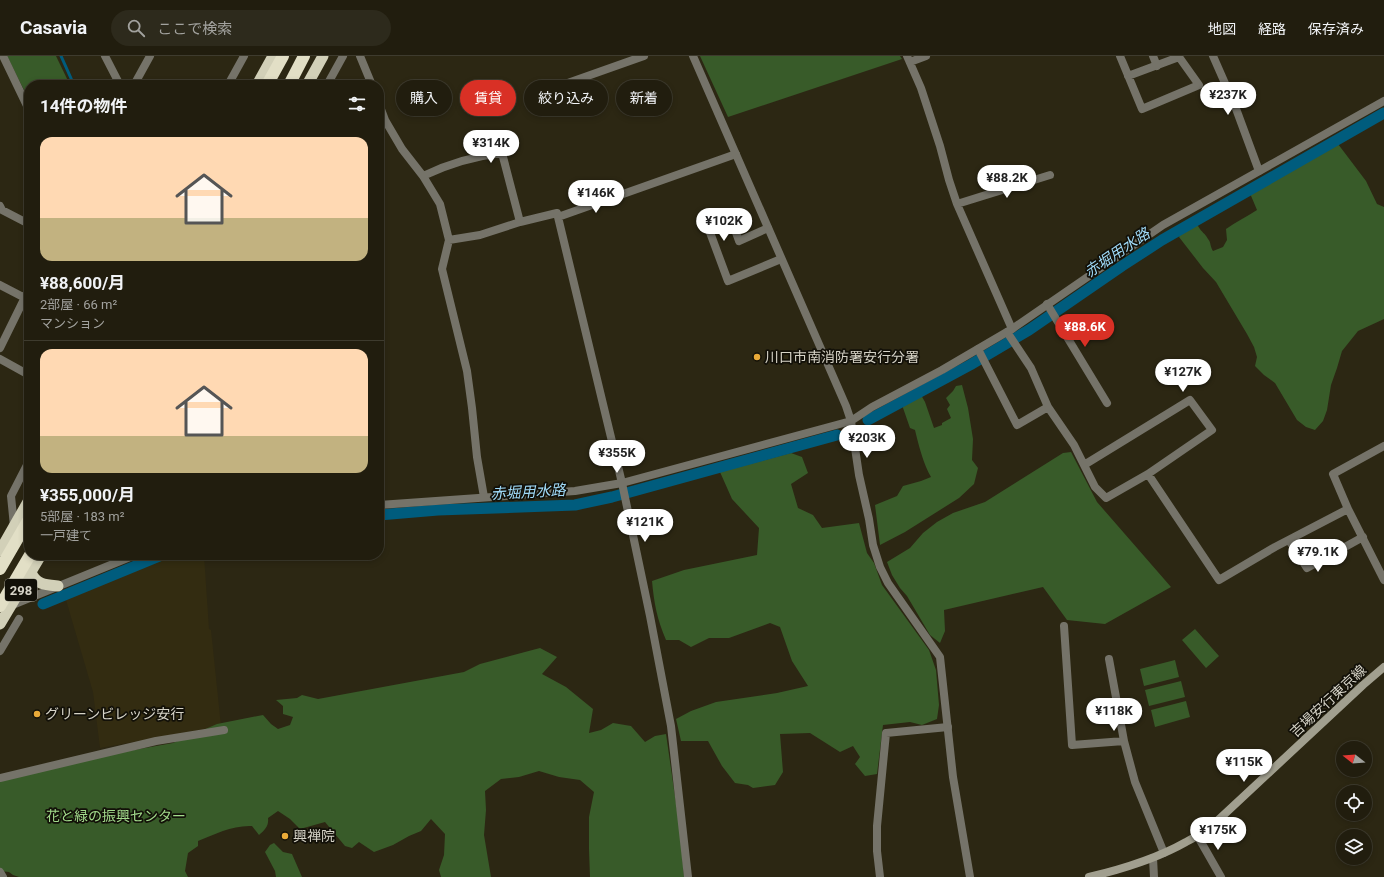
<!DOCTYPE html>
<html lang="ja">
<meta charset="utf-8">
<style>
:root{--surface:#211d0e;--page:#2d2a1c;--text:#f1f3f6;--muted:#a2a29e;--line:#3e3b2e;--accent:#d93025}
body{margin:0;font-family:Roboto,"Noto Sans JP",sans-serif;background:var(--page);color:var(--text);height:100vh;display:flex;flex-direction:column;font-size:15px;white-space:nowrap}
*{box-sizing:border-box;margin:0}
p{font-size:13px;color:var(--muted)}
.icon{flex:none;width:22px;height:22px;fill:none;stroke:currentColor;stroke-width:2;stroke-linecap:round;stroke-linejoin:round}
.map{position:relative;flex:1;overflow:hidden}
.drawer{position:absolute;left:24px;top:24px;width:360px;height:480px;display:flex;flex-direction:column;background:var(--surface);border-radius:16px;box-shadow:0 2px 6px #0003,0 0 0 1px var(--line)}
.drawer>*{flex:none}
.guide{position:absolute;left:396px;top:24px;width:380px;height:36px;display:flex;gap:8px}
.needle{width:26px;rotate:287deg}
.controls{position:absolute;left:1336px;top:685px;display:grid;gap:8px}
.controls a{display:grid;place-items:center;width:36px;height:36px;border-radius:50%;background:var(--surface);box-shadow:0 2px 6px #0003,0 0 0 1px var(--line);font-size:20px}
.price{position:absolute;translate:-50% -34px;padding:0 9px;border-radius:14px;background:#fff;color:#222;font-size:13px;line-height:26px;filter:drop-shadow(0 1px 2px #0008)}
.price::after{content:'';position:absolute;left:50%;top:24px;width:12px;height:9px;margin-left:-6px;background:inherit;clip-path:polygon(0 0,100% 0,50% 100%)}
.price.on{background:var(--accent);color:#fff}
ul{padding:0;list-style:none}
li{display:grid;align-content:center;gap:8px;height:212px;padding:0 16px}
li+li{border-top:1px solid var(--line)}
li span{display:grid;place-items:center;height:124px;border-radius:12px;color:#555}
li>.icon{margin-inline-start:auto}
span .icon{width:72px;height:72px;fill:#fffc;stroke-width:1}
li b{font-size:17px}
h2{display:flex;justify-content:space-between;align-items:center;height:48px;padding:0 16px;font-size:17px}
.chip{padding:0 14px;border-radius:18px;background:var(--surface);box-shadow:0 2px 6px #0003,0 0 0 1px var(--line);font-size:14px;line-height:36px}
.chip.on{background:var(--accent);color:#fff}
header{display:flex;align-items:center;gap:24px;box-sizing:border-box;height:56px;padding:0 20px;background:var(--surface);border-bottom:1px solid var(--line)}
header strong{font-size:19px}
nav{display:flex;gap:22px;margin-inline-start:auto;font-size:14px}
.search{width:280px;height:36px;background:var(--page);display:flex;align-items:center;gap:10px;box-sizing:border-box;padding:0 14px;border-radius:22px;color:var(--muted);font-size:15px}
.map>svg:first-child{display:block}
.built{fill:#332c11}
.green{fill:#385b29}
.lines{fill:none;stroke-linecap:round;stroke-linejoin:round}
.stream{stroke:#005c7d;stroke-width:3}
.canal{stroke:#005c7d;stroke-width:11}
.minor{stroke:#757369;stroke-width:8}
.tertiary{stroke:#757369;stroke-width:8}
.secondary{stroke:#a19f8f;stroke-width:8}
.trunk{stroke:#d2d0b8;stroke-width:11}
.motorway{stroke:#e2dfc6;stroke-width:12}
.poi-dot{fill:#e9aa38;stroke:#121008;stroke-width:1.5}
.labels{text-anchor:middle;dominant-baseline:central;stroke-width:3.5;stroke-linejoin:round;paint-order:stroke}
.shield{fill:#121008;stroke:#9b988e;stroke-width:1}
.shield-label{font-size:13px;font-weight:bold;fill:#d6d3c7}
.poi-label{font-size:14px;fill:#d6d3c7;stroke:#121008;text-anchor:start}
.street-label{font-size:14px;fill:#d6d3c7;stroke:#121008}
.park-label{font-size:14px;fill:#a3db8c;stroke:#121008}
.water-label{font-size:15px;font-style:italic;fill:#9fd9f7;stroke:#121008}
</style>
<header>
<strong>Casavia</strong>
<div class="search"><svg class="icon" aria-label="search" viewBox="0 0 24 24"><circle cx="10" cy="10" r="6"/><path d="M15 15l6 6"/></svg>ここで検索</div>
<nav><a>地図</a><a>経路</a><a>保存済み</a></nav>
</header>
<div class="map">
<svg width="1384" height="821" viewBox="0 0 1384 821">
<rect width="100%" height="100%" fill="#2c2713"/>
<path class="built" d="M165 499H204L209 573 211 574 221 670 100 692 93 636 66 544Z"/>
<path class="green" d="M7 0H56L70 29H29V44Z
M700 0H900L902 3 728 61Z
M1338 88 1366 125 1377 148 1384 151V263L1358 275 1342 295 1337 312 1331 329 1327 354 1323 365 1315 374 1306 371 1297 364 1275 327 1264 319 1255 310 1257 301 1254 291 1247 278 1216 226 1203 212 1179 181C1183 172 1188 169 1198 170 1202 177 1205 177 1208 183 1211 186 1210 191 1213 195L1223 191 1227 184 1226 173C1236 166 1246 161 1257 154L1249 135Z
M962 329 968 352 973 383 972 404 978 412 974 428 959 442 905 476 880 489 875 449 897 440 903 430 921 425 931 421C924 410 918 387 915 374L910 372 902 349 921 339 925 346 934 372 942 369V367L951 362 947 353 950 349 946 342 953 335 956 330Z
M1071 396 1097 446 1171 531 1105 568 1067 564 1043 531 944 554 945 575 940 587 930 579 907 540 900 532 892 519 887 506 910 492 923 477 937 466 953 457 985 446 1063 397Z
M791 397 802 401 808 417 791 428 798 452 813 459 822 472 859 467 867 497 874 507 882 529 929 594 936 614 939 649 937 663 922 669 910 666 883 669 877 718 865 720 855 708 860 701 853 690 840 696 810 677 780 678 783 716 775 729 753 732 748 729 735 727 722 710 708 685H681L676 663 691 655 716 646 777 637 808 630 792 605 780 571 770 567 729 582H709L691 591 679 584H666C657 563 654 547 652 525L684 514 757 499 759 472 732 443 720 416Z
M1195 573 1219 600 1206 612 1182 584Z
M540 592 557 601 542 618 566 631 593 653 589 677 601 674 613 667 631 670 645 686 655 680 666 678 680 775 684 821H590L589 793V761L594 736 580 724 559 721 539 715 519 721 501 723 485 735 486 754 484 779 491 821H441L439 814 444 799 445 778 431 763 421 775 409 780 393 789 374 796 359 786 352 792 345 790 325 766 300 773 290 763 278 755 268 762C269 770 265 774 259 779L252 770C233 769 215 778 198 785V790L188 797 185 815 188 821H19L13 819 9 816 0 815V725L117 697 173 687 217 668 263 659 271 668 278 673 290 669 293 661 283 658V650L276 644 297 642 302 639 318 643 464 616 480 608Z
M1175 604 1179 621 1144 630 1140 613Z
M1181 625 1185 641 1149 650 1145 634Z
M1186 645 1190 661 1155 671 1151 654Z
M274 787 283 796 292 798 302 821H276L275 815 265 796 270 789Z"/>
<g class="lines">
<path class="stream" d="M61 0 74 29"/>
<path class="canal" d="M868 364 970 309 1029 274 1122 210 1162 184 1384 57
M379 459 438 454 575 449 612 441 837 379
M43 548 162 499"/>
<path class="minor" d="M3 0 29 54
M105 0 120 29
M360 0 372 29
M907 0 921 32 940 90 949 124 957 148 1012 273
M1120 0 1142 53 1199 29 1179 1
M1153 0 1157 10
M1213 0 1235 50 1259 115
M910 6 926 0
M1128 20 1179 1 1178 0
M134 29 150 0
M228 29 244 0
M327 29 343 0
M531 40 644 0
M379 48 385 64 402 93 423 120 440 148 449 184 442 213 467 315 472 352 477 401 484 441
M423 120C448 108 475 100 502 97L520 166
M957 148 1050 119
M0 150 2 154 29 168
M558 161 622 427 650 560 671 670 688 821
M768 172 739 185 731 163 708 171 728 225 781 203
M449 184 480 179 520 166 557 157 558 161 736 98
M0 229 25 242
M1047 248 1107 347
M1007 276 1031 312 1048 351 1074 389 1084 409 1190 344 1212 374 1148 418 1106 442 1095 431 1084 409
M0 292 29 233
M978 293 1017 369 1048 351
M0 303 29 319
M1384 390 1333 418 1348 453 1384 524
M1148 418 1219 524 1275 491 1348 453
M14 470 11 440 29 405
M1289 484 1307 512 1363 481
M1064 570 1072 689 1124 685 1135 726 1164 797
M0 595 19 563
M1109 603 1124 685
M0 722 156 685 224 674
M1197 779 1221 821
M1153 802 1154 821
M0 816 3 821
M880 821 877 795V770L886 677 948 671"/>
<path class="tertiary" d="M693 0 846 350 851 365 859 419 869 463 873 489 880 511 888 527 940 601 953 721 970 821
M379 449 575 435 622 427 851 365 872 351 942 314 1012 273 1163 169 1384 45
M10 550 135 499"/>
<path class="secondary" d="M1089 821C1123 813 1156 803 1186 786 1196 781 1206 774 1215 767L1363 629 1384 611"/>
<path class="trunk" d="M257 29 273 0
M307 29 323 0
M0 495 29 444
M31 516C36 529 46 529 58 530
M0 568 41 499"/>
<path class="motorway" d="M267 29 283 0
M289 29 304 0
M0 513 29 463
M0 550 30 499"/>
</g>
<g class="poi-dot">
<circle cx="757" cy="301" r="4"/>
<circle cx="37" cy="658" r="4"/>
<circle cx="285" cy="780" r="4"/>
</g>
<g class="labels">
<rect class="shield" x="5" y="523" width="32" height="22" rx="3"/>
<g class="shield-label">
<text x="21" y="534">298</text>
</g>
<g class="poi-label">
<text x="765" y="301">川口市南消防署安行分署</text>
<text x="45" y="658">グリーンビレッジ安行</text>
<text x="293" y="780">興禅院</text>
</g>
<g class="street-label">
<text transform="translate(1328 645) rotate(-43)">吉場安行東京線</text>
</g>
<g class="park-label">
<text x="116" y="760">花と緑の振興センター</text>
</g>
<g class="water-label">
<text transform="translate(1117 197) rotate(-34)">赤堀用水路</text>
<text transform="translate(528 436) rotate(-3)">赤堀用水路</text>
</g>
</g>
</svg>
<div class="controls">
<a><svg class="needle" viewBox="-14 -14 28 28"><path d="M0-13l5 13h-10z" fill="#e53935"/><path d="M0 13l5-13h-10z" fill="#a2a29e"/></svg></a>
<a><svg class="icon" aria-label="locate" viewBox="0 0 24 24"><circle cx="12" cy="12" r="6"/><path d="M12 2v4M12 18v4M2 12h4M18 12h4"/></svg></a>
<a><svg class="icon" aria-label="layers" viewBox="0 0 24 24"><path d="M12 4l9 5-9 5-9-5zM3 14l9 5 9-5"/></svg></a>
</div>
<b class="price" style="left:1228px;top:60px">¥237K</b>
<b class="price" style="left:491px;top:108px">¥314K</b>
<b class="price" style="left:1007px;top:143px">¥88.2K</b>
<b class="price" style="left:596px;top:158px">¥146K</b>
<b class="price" style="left:724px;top:186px">¥102K</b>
<b class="price on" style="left:1085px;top:292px">¥88.6K</b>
<b class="price" style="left:1183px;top:337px">¥127K</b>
<b class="price" style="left:867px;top:403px">¥203K</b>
<b class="price" style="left:617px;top:418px">¥355K</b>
<b class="price" style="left:645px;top:487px">¥121K</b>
<b class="price" style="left:1318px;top:517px">¥79.1K</b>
<b class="price" style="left:1114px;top:676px">¥118K</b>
<b class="price" style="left:1244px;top:727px">¥115K</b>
<b class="price" style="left:1218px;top:795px">¥175K</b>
<div class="guide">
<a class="chip">購入</a>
<a class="chip on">賃貸</a>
<a class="chip">絞り込み</a>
<a class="chip">新着</a>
</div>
<section class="drawer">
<h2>14件の物件<svg class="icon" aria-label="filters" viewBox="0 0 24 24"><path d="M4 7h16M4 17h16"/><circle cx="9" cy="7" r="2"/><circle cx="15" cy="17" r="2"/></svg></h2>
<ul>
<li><span style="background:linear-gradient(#ffd9b3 65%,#c2b280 0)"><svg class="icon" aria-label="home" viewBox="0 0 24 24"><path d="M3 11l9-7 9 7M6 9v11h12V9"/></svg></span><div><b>¥88,600/月</b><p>2部屋 · 66 m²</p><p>マンション</p></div></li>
<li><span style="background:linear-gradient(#ffd9b3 70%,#c2b280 0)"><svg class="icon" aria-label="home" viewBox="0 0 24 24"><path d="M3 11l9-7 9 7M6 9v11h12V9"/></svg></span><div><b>¥355,000/月</b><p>5部屋 · 183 m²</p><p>一戸建て</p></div></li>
</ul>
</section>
</div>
